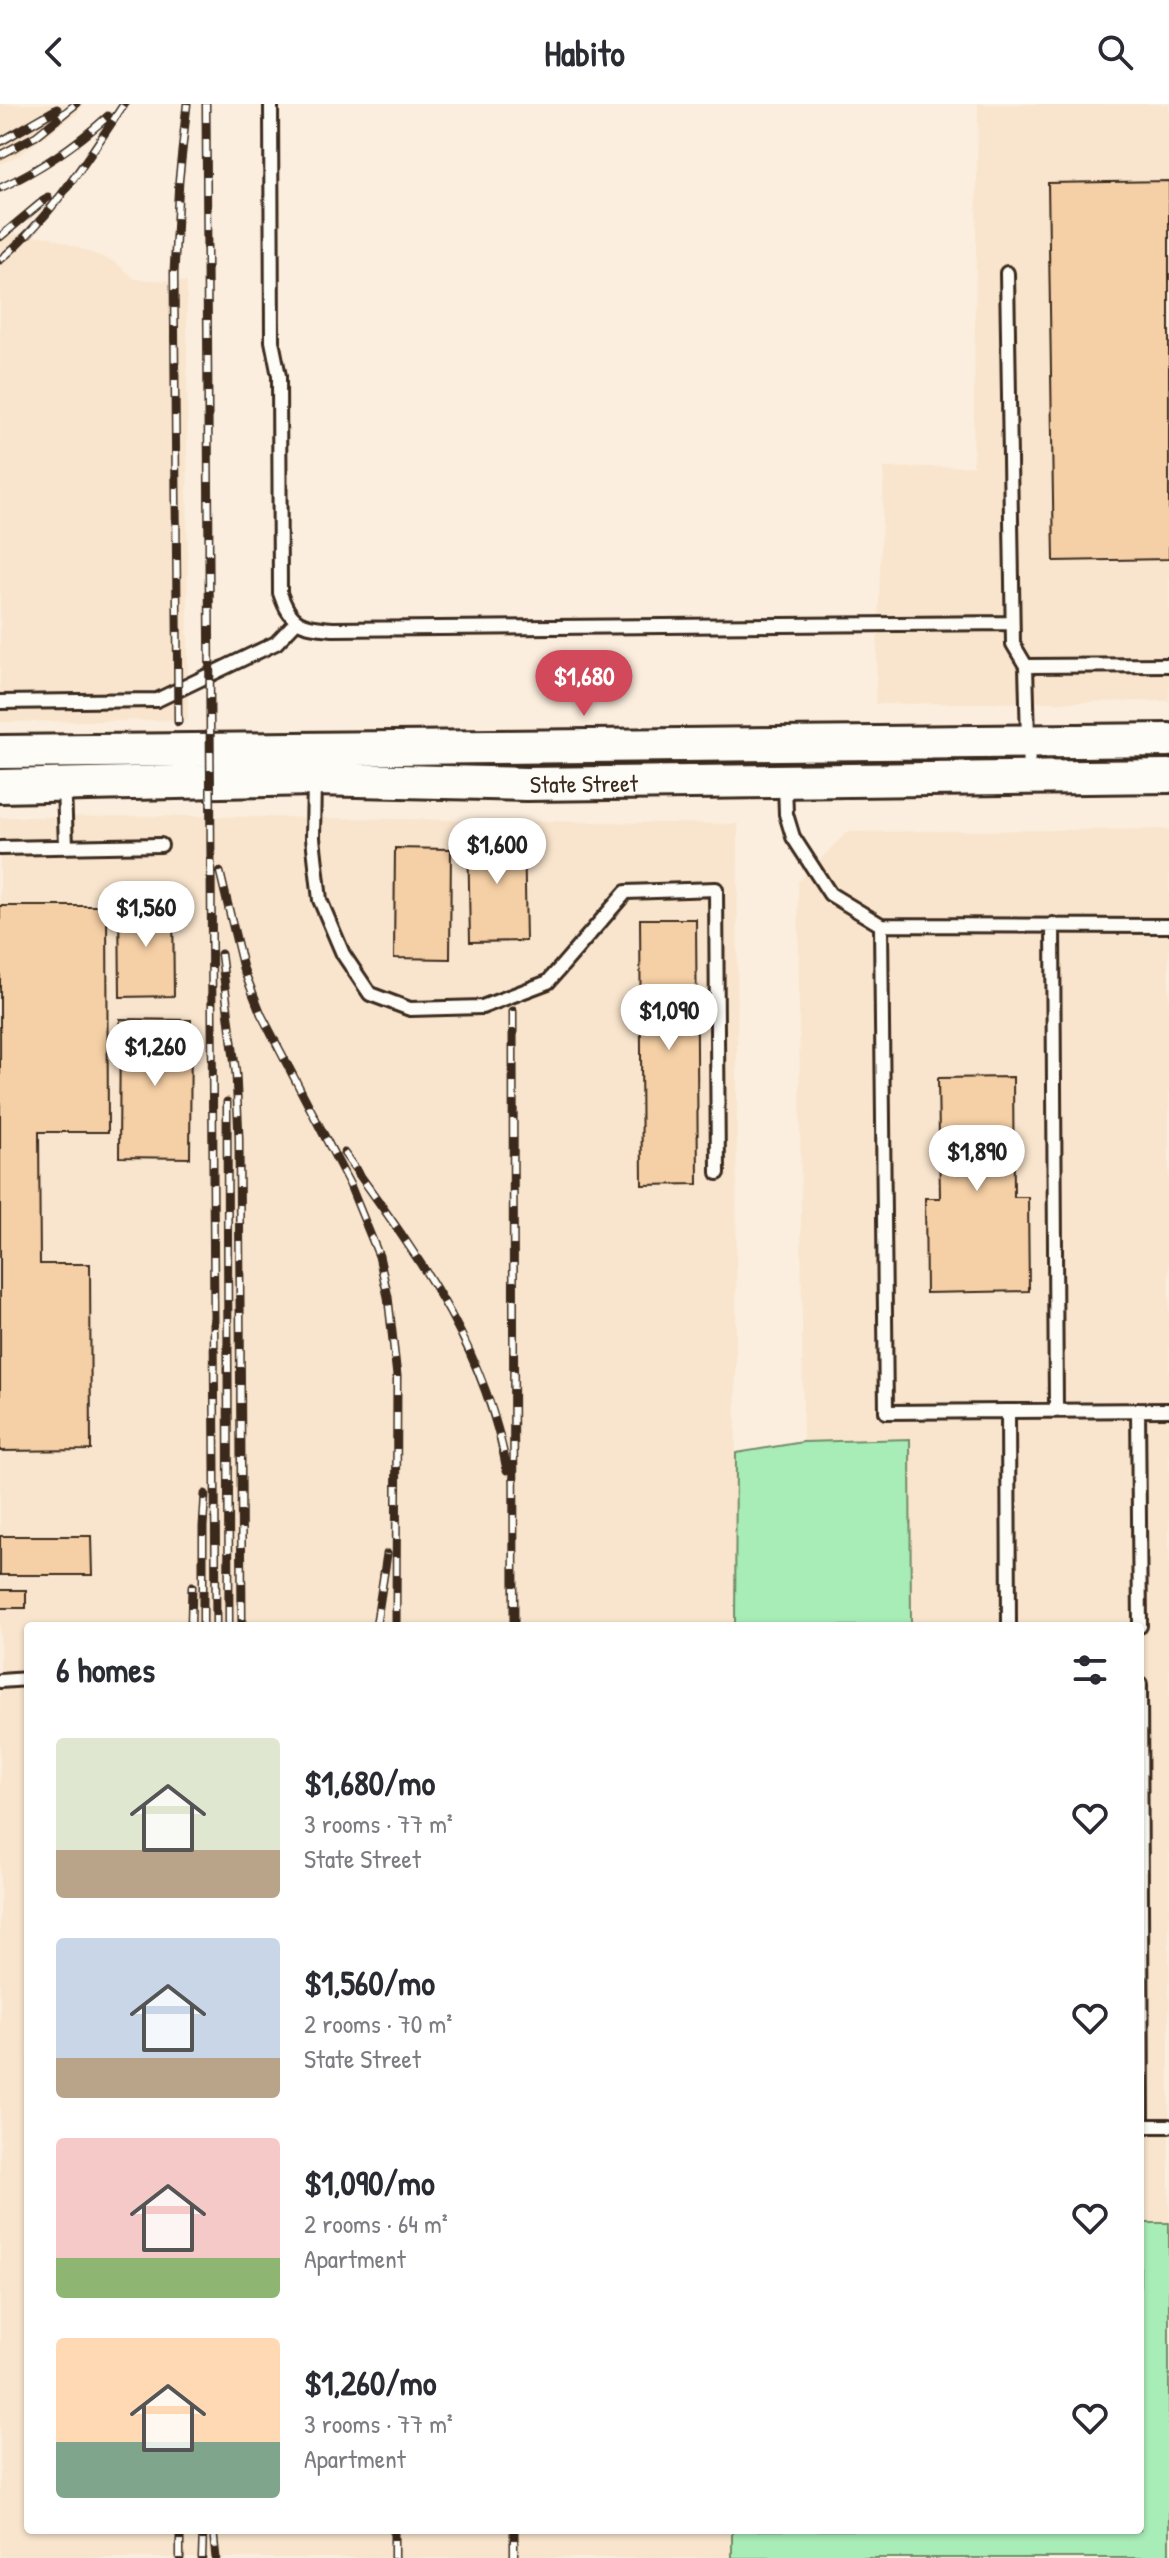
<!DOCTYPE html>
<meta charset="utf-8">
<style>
:root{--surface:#fff;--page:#f2f2f3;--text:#2b2b33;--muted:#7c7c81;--accent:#d1495b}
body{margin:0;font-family:"Patrick Hand",sans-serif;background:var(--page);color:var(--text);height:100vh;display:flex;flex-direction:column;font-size:30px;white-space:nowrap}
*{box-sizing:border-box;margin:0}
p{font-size:26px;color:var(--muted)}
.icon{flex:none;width:44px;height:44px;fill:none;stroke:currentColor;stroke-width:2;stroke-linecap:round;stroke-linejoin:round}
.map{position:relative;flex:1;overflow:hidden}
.panel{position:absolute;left:24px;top:1518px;width:1120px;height:912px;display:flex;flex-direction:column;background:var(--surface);border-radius:8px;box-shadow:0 2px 6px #0004}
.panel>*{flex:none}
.price{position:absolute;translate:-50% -68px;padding:0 18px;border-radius:28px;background:#fff;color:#222;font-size:26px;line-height:52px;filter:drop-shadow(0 2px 4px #0008)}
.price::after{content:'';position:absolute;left:50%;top:48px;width:24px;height:18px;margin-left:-12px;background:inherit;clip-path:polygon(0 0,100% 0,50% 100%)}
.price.active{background:var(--accent);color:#fff}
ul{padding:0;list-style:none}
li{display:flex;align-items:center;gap:24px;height:200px;padding:0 32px}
li span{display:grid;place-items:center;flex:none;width:224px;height:160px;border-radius:8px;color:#555}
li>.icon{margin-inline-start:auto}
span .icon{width:96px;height:96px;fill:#fffc;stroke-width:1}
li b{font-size:34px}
h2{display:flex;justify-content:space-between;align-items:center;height:96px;padding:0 32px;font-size:34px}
header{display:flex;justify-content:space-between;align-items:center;height:104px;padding:0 32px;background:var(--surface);font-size:36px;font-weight:800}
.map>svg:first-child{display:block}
.built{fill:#f9e5cd}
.green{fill:#a8ecb7;stroke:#728b6a;stroke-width:2}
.building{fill:#f5cfa5;stroke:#3b2a1e;stroke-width:2}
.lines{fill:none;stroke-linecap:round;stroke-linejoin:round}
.lane-casing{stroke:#3b2a1e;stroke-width:18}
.secondary-casing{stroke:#3b2a1e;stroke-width:38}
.lane{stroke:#fdfcf7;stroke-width:12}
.secondary{stroke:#fdfcf7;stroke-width:32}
.rail-casing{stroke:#3b2a1e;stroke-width:9}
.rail{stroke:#fdfcf7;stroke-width:6;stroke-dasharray:18;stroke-linecap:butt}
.labels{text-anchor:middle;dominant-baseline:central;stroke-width:6;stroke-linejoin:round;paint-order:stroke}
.street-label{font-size:24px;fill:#3b2a1e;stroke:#fdfcf7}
</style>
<header><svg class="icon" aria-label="back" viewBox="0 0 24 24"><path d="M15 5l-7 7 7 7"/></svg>Habito<svg class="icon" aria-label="search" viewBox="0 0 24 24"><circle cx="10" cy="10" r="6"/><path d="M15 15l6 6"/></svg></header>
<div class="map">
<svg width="1169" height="2454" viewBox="0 0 1169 2454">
<rect width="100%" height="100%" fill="#fbeede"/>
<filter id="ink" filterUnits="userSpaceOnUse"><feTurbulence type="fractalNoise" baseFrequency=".0125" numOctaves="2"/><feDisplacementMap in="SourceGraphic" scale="16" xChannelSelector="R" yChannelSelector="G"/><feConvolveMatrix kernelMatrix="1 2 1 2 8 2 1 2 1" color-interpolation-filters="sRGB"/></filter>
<g filter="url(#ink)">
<path class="built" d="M0 0H83L77 9 18 52 0 60Z
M978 0H1169V597L875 600 884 364 973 362Z
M0 129 51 133 115 158 135 175 187 178 188 616 0 618Z
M198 712 738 720 735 1522H28V2426H732V2454H0V713Z
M1169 725V2119H1140V1522H911L910 1336 803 1338 798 778 847 728Z"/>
<path class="green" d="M910 1335 911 1522H735L736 1349 803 1338Z
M1140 2119H1169V2454H732V2426H1140Z"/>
<path class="building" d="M1169 77V455L1054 457 1048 79Z
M524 726 526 837 470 838 468 727Z
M395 744 451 745 450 855 394 854Z
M119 797H173L174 892 120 893Z
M0 802H107L108 1028H39L40 1160H90L91 1346 0 1347Z
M640 815H696L698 1080 642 1081Z
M120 915 191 916 190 1054 119 1053Z
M1013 973 1014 1093H1028L1029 1187 926 1189 925 1094H940L938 974Z
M0 1432H91L92 1471H0Z
M0 1486H26V1504H0Z"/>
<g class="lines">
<g class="lane-casing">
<path id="lane" d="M271 0 272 237 279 272 280 489C291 521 301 522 333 525L1012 519
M1007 169 1013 540 1026 562 1169 561
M1026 562 1029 671
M0 598 157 596 276 539 296 518
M314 676 313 734 320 796 343 850 370 890 410 905 482 903 548 878 626 788 716 785 718 1069
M785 680 786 710 793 733 830 790 881 821 1169 822
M64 683 66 742
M0 744 161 741
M1053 820 1056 1306
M881 821 886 1308 1008 1307 1009 1522
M1138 1306 1140 1522
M1008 1307 1169 1306
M0 1577 28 1575
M1140 1580 1142 2022
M1140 2022H1169"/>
</g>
<g class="secondary-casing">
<g id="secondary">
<path d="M0 648 1169 636"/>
<path id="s1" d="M0 682 314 675 526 680 1169 672"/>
</g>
</g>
<use href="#lane" class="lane"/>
<use href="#secondary" class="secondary"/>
<g class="rail-casing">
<path id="rail" d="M206 0 216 1522
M0 38 57 5
M0 51 36 32 76 0
M0 84C41 65 75 42 108 12
M0 133 48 93
M0 156C51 114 88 54 124 0
M178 618 174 169 179 76 187 0
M220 768 243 864 261 910 350 1081 379 1152 388 1193 397 1272 396 1522
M221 850 236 970 239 1034 242 1522
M513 907 514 1522
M227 998 229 1522
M344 1049C417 1152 484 1239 507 1366
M191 1522 192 1482
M203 1522V1423L205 1390
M376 1522 387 1450
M213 2426 216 2454
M180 2454V2426
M202 2454 203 2426
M394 2454V2426
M514 2454V2426"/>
</g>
<use href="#rail" class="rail"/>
</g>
</g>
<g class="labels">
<g class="street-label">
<text stroke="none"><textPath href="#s1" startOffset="584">State Street</textPath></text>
</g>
</g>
</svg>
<b class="price active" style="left:584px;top:614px">$1,680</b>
<b class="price" style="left:497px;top:782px">$1,600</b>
<b class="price" style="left:146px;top:845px">$1,560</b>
<b class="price" style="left:669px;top:948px">$1,090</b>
<b class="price" style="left:155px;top:984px">$1,260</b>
<b class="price" style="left:977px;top:1089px">$1,890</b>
<section class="panel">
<h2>6 homes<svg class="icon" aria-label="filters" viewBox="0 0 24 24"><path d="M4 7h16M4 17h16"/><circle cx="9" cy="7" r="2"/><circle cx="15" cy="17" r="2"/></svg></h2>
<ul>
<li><span style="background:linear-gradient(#dfe7d0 70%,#b9a48a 0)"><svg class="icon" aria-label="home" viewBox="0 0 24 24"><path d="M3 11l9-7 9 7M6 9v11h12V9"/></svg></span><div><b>$1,680/mo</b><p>3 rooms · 77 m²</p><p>State Street</p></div><svg class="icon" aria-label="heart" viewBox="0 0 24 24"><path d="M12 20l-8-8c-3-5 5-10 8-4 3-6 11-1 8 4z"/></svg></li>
<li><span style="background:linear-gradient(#c9d6e8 75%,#b9a48a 0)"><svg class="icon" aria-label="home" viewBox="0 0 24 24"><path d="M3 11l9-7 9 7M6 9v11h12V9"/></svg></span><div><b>$1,560/mo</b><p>2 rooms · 70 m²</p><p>State Street</p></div><svg class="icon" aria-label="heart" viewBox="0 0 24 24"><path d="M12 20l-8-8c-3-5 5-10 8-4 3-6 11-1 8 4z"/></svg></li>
<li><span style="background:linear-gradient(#f6c9c9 75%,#8fb573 0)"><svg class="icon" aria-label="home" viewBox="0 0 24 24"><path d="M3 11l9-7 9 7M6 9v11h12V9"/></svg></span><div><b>$1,090/mo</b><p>2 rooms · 64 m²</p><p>Apartment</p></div><svg class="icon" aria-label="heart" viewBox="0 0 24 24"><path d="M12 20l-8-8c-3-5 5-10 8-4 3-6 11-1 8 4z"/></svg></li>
<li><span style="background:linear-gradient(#ffd9b3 65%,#7fa58c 0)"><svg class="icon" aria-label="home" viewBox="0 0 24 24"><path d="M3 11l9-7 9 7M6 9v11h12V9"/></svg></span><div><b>$1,260/mo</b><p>3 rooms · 77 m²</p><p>Apartment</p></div><svg class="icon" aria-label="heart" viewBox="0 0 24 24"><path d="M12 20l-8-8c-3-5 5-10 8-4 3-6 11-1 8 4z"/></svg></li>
</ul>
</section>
</div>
